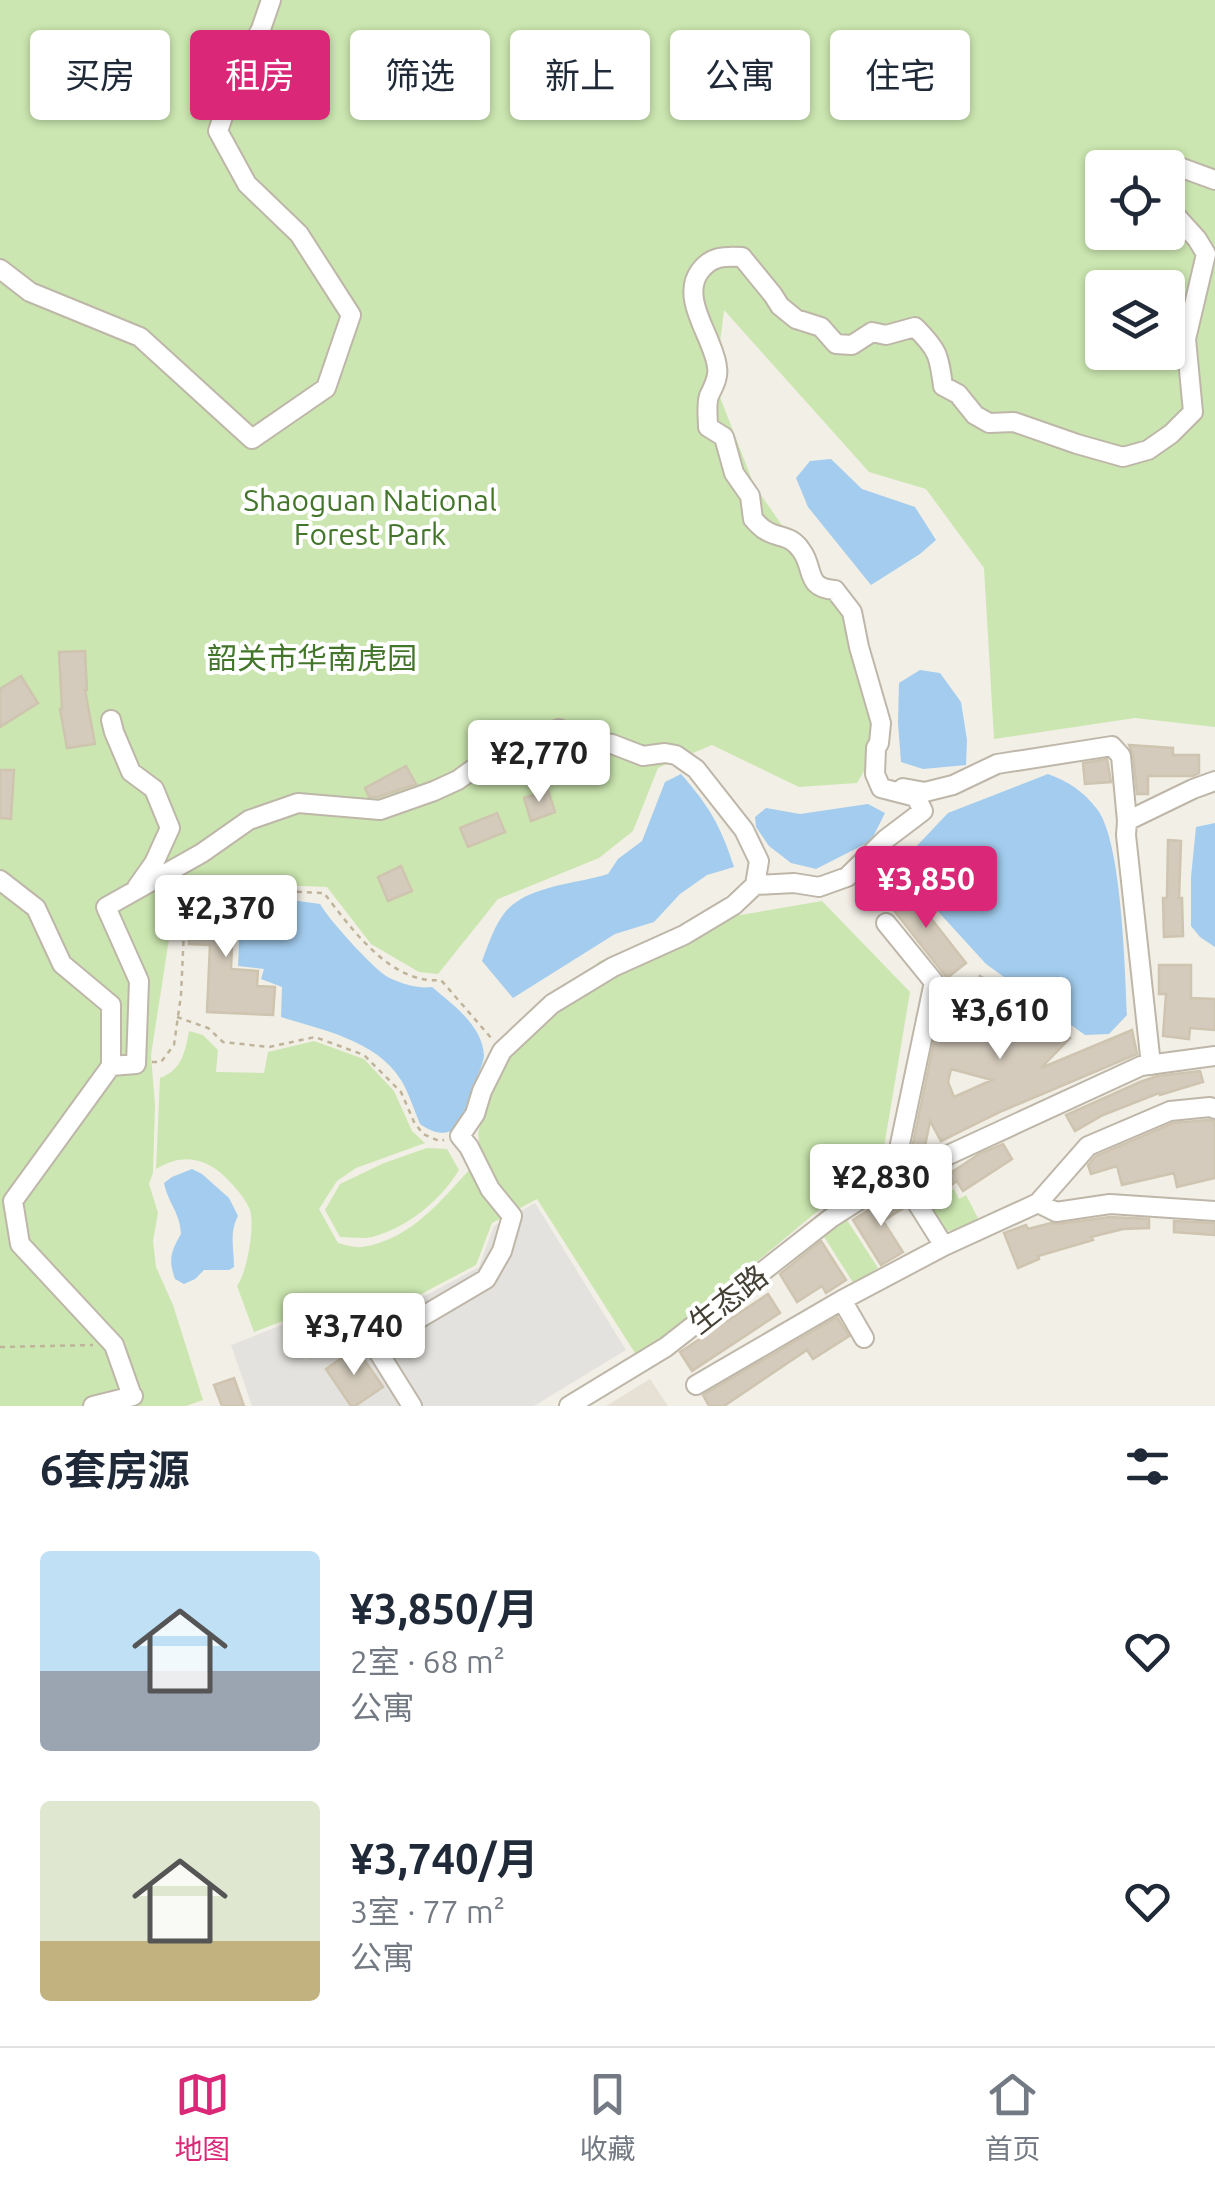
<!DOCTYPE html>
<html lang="zh">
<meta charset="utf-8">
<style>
:root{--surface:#fff;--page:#f2f2f3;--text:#1f2937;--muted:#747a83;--line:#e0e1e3;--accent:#db2777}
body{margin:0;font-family:Ubuntu,"Noto Sans SC",sans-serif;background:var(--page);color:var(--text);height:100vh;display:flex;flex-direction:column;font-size:38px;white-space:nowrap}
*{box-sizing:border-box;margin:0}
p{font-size:32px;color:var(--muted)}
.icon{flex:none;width:55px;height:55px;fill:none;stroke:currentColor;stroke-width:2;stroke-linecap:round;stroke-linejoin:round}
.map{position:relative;height:1406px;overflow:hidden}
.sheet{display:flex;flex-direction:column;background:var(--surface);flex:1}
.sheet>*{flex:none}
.hud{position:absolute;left:30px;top:30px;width:1155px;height:90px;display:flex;gap:20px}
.tools{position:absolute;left:1085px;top:150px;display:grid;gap:20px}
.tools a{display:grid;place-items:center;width:100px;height:100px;border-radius:10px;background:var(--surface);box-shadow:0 2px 8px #0004;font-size:50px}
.price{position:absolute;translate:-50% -85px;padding:0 22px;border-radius:10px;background:#fff;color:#222;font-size:32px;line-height:65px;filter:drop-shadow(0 2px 5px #0008)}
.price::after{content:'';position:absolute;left:50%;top:60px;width:30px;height:22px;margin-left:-15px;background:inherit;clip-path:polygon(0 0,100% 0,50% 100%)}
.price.active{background:var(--accent);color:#fff}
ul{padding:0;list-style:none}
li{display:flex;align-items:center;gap:30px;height:250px;padding:0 40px}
li span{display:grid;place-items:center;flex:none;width:280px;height:200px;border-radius:10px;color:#555}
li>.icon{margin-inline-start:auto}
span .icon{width:120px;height:120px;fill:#fffc;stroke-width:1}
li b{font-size:42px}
h2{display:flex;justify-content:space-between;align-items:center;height:120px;padding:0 40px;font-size:42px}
.tag{padding:0 35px;border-radius:10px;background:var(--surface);box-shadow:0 2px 8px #0004;font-size:35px;line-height:90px}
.tag.active{background:var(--accent);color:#fff}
.tabs{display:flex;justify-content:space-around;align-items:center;height:140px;border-top:2px solid var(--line);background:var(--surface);font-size:28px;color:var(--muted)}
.tabs a{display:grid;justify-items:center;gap:5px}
.tabs .active{color:var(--accent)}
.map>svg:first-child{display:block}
.residential{fill:#e6e1d4}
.green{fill:#cbe6b0;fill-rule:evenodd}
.parking{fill:#e4e2de}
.water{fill:#a3ccee}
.building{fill:#d4cbbc;stroke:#cec4af;stroke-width:2.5;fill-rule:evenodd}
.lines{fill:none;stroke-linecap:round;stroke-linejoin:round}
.minor-casing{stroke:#beb7a9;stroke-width:22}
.path{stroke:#bfb49a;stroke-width:2.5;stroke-dasharray:5 5;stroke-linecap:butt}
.minor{stroke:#fff;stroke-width:18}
.labels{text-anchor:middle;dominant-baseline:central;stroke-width:8;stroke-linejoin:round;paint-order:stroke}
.park-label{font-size:30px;fill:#43752a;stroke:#fff}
.street-label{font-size:30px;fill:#454035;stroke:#fff}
</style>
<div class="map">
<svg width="1215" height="1406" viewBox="0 0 1215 1406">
<rect width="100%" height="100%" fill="#f2efe6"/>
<path class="residential" d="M650 1379 668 1406H606Z"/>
<path class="green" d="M0 0H1215V727L1135 718 994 739 984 568 926 489 869 472 724 310 715 384 754 485 850 623 883 740 857 783 799 787 712 745 658 768 633 831 599 858 498 899 438 974 419 972 371 944 327 887 178 881 151 1055 155 1105 153 1173 149 1184 158 1213 153 1241 156 1267 173 1305 203 1400 186 1406H0ZM1102 168H1168V232H1102ZM1102 288H1168V352H1102Z
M822 901 910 992 880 1171 837 1195 662 1340 635 1353 537 1199 492 1223 476 1265 306 1355 288 1319 254 1332 237 1286C247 1273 255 1226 250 1210 246 1200 239 1192 232 1184 210 1159 186 1151 156 1169L160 1078C182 1070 185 1052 189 1031L203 1035 218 1050 216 1072 264 1073 268 1052 314 1041 364 1059 394 1091 412 1131 425 1143 356 1168 337 1181 319 1209 338 1243C346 1245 354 1248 362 1247 414 1240 448 1192 481 1157L478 1133 497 1073 502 1042 600 961 700 922Z
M427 1148 447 1149 459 1170C441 1200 407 1228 372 1237 362 1239 350 1237 340 1237L325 1210 340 1184 384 1163Z
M954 1189 959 1199 966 1195 978 1218 960 1230 944 1231 928 1205Z
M845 1217 878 1268 854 1284 821 1232Z"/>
<path class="parking" d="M535 1203 626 1350 534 1406H252L231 1345 287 1323 305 1360 479 1267 494 1226Z"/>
<path class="water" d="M831 459 862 489 915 507 936 540 920 554 871 585 808 507 796 478 810 461Z
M920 670 940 673 961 702 967 740 966 765 923 769 901 762 898 723 899 683Z
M681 774C709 806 721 826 734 867L707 875 680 894 654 922 615 934 513 998 482 961C488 945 495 924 506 911 529 885 577 884 608 874L618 859 642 841 665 782Z
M1048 774C1069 782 1083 791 1097 809 1122 841 1125 971 1127 1015L1109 1034 1085 1035 986 964 934 907 894 870 948 813Z
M868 804 885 813 871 841 816 869 791 863 769 846 756 827 755 817 766 808 800 814Z
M1215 823V947L1200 937 1191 926V877L1196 827Z
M262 896 320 904C330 921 370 965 386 976 398 983 418 989 432 987 453 1005 482 1025 484 1055 484 1062 479 1071 477 1078 470 1107 460 1152 420 1124 414 1110 409 1093 401 1080 376 1040 322 1030 281 1017L282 987 261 979 264 969 238 966 241 897Z
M192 1169 202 1174 229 1198 238 1216C229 1233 234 1248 234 1267L229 1270H204L195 1279 184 1284 175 1279C168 1260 171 1251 181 1234 180 1212 168 1203 164 1183L172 1177Z"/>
<path class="building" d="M85 651 87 690H85L95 744 67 748 60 709H62L59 652Z
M21 676 38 703 0 727V689Z
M1129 745 1173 748V755H1199V773L1193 776H1148V794H1137L1133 755Z
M1107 759 1111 782 1085 784 1083 763Z
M406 766 416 784 378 797H369L365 788Z
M0 770H14L11 819 0 818Z
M548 790 555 812 531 821 524 798Z
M497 813 505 832 468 847 460 828Z
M1168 840 1181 841 1179 898H1182L1183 936 1164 937 1163 898H1167Z
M401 866 412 891 388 901 378 877Z
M904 884 966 963 947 978 885 899Z
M191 893 234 896 231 969 258 971 257 986 275 987 273 1015 207 1012 210 945 189 944Z
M1159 965H1191V998L1215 999V1030L1190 1028 1189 1039 1163 1036 1166 994H1159Z
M980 976 1053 1021 1070 1038 1041 1068 1132 1030 1137 1054 1002 1111 941 1141 930 1121 924 1151 912 1148 940 1013 967 1018ZM951 1069 992 1080 954 1097 948 1082Z
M1200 1071 1203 1082 1160 1095 1159 1093 1103 1115 1075 1131 1066 1115 1140 1082 1157 1076Z
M1208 1120 1214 1121 1215 1127V1178L1177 1187 1174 1173 1122 1185 1117 1166 1091 1174 1088 1165 1096 1156 1173 1123Z
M1003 1144 1012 1159 963 1191 957 1181 930 1200 919 1182 943 1171 946 1176 979 1154Z
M896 1193 905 1207 883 1221 903 1252 881 1265 853 1220Z
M1110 1217 1149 1219V1228L1123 1229 1091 1237 1093 1240 1038 1256 1039 1259 1018 1268 1004 1233 1026 1225 1028 1229 1051 1223 1058 1224Z
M1174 1221 1215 1223V1235L1174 1232Z
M821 1241 846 1280 826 1293 822 1286 797 1302 780 1274Z
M768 1294 780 1313 692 1371 680 1352Z
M837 1317 849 1336 813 1359 807 1350 724 1406H709L703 1395Z
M356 1348 383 1387 355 1406H351L326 1369Z
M234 1378 244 1406H222L214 1385Z"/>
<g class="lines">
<g class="minor-casing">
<path id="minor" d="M1167 168 1171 164 1215 180
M0 269 30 292 140 337 252 439 326 388 351 315 299 234 247 184 218 131 238 73 261 29 271 0
M111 720 114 732 131 772 154 789 170 828 154 863 137 887
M903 788 925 792 953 785 997 764 1112 746 1121 756 1127 821
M0 880 36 908 62 964 111 1005V1066L13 1201 20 1244 114 1345 132 1396
M755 885 794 883 819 887 847 877 886 839 923 811 916 797 881 788 875 774 876 748 879 743 881 723 859 647 852 612 835 590C804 588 815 568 801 550 790 534 779 539 765 530 760 527 757 523 753 519L750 496 734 473 724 437 708 427C708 417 706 405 709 396 713 387 719 378 717 367 714 338 679 299 700 271 711 256 725 256 742 257L773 295 780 306 796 319 821 327 836 344 852 345 872 332 886 335 915 327C938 350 939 355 943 386L958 394 975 415 989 423 1014 422 1077 444 1123 457 1148 450 1171 434 1193 412 1186 339 1206 254 1197 239 1168 207
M886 923 934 982 895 1168 944 1246 1038 1203 1088 1146 1170 1111 1210 1107 1215 1109
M1151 1065 1126 835 1127 821 1193 789 1215 781
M111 1066 136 1064 139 981 106 907 202 853 249 820 298 803 380 810 434 791 458 780 491 756 559 729 587 739 612 744 643 756 665 753 676 755 696 769 744 830 759 861 755 885 734 905 684 935 613 967 552 1004 502 1051 482 1091 475 1114 460 1136 469 1147 490 1189 512 1216 502 1251 486 1279 374 1345 412 1406
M1038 1203 1056 1212 1110 1204 1215 1211
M864 1338 842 1300 944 1246
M696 1385 842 1300
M93 1406 133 1396
M569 1406 666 1347 831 1218 881 1186 1141 1066 1215 1056"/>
</g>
<path class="path" d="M177 1017 208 1028 223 1042 269 1047 315 1037 364 1055 401 1092 414 1122 423 1134 439 1141 444 1140
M152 1062H161L174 1045 181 995 186 887 324 893C351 928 391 985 441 980L492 1039
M0 1347 93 1345"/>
<use href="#minor" class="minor"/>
</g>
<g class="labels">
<g class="park-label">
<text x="370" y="500">Shaoguan National<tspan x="370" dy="34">Forest Park</tspan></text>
<text x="312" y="658">韶关市华南虎园</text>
</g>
<g class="street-label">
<text transform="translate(728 1299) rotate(-38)">生态路</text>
</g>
</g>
</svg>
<div class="tools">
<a><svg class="icon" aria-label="locate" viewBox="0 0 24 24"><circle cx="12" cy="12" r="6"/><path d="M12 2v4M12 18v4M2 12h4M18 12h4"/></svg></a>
<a><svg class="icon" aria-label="layers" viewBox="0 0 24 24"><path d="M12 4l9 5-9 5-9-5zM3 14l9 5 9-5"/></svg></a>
</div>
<b class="price" style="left:539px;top:805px">¥2,770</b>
<b class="price active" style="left:926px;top:931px">¥3,850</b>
<b class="price" style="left:226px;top:960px">¥2,370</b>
<b class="price" style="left:1000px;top:1062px">¥3,610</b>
<b class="price" style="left:881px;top:1229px">¥2,830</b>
<b class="price" style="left:354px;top:1378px">¥3,740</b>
<div class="hud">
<a class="tag">买房</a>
<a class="tag active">租房</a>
<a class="tag">筛选</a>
<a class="tag">新上</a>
<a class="tag">公寓</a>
<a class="tag">住宅</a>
</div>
</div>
<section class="sheet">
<h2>6套房源<svg class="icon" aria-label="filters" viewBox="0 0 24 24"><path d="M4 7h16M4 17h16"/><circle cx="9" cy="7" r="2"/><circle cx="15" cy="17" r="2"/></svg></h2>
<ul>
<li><span style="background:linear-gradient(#bfe0f5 60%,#9aa5b1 0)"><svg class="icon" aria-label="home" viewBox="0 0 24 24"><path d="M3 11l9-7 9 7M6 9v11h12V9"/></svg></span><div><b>¥3,850/月</b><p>2室 · 68 m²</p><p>公寓</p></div><svg class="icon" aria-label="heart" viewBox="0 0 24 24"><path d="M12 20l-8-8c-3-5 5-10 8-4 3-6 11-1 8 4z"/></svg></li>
<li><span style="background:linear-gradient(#dfe7d0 70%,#c2b280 0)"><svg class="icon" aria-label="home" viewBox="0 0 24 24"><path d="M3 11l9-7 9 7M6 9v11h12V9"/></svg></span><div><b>¥3,740/月</b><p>3室 · 77 m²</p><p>公寓</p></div><svg class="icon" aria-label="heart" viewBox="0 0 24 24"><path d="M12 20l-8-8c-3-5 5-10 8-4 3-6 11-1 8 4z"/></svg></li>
</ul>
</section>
<nav class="tabs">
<a class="active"><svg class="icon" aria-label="map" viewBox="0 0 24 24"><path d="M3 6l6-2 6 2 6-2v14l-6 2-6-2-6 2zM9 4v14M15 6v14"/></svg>地图</a>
<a><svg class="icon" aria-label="saved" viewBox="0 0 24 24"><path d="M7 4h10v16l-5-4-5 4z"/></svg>收藏</a>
<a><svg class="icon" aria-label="home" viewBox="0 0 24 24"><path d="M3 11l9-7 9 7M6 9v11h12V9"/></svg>首页</a>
</nav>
